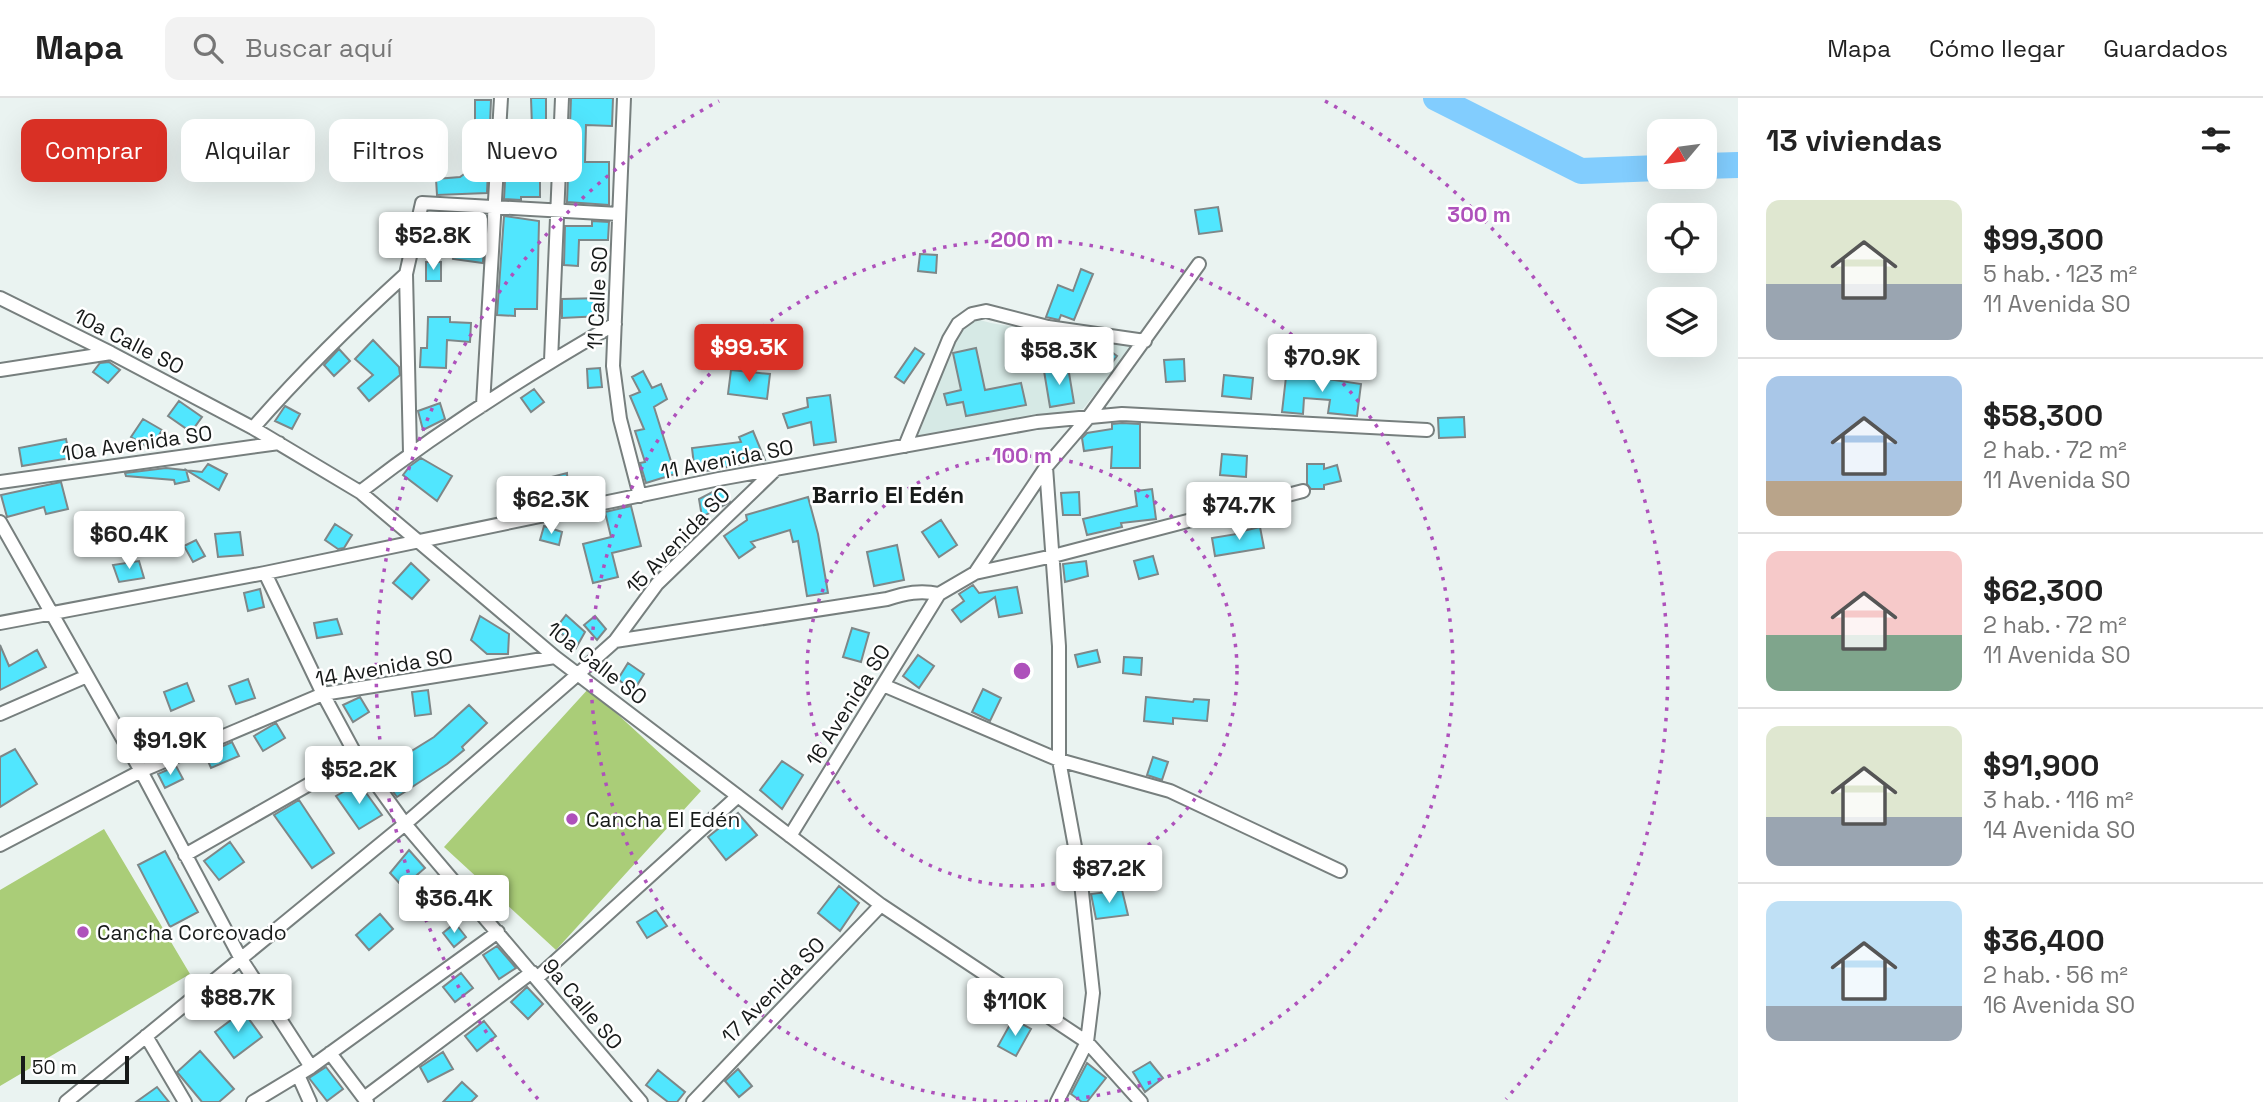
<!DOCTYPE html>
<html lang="es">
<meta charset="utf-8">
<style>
:root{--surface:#fff;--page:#f2f2f2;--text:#222;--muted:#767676;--line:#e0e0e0;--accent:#d93025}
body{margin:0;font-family:"Space Grotesk",sans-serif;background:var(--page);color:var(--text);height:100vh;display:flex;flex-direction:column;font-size:26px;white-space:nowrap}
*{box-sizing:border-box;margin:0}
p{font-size:23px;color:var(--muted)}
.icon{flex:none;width:38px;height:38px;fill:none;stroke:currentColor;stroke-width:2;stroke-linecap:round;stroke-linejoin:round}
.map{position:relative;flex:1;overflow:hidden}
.details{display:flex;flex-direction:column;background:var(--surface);width:525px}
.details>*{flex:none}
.hud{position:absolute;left:21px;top:21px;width:665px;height:63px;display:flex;gap:14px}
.needle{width:46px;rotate:241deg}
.controls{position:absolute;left:1647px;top:21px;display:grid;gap:14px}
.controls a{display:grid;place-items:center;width:70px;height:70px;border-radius:14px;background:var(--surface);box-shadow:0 7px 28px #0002;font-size:35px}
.scale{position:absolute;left:21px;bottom:18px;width:108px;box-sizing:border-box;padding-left:7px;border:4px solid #171a19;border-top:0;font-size:19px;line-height:24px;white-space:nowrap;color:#171a19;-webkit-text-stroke:5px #fff;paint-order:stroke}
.price{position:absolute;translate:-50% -60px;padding:0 16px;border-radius:7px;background:#fff;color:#222;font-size:23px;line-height:46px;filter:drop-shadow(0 2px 4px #0008)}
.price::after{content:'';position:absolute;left:50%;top:42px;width:21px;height:16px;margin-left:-10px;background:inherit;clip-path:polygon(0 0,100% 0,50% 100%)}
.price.active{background:var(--accent);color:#fff}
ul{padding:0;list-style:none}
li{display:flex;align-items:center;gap:21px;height:175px;padding:0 28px}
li+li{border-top:2px solid var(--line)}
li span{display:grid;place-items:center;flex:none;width:196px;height:140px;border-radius:14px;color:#555}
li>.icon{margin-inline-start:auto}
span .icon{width:84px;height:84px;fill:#fffc;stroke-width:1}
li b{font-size:30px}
h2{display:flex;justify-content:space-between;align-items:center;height:84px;padding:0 28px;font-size:30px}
.chip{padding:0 24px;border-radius:14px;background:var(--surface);box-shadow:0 7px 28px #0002;font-size:24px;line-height:63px}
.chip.active{background:var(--accent);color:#fff}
header{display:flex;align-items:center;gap:42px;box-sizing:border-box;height:98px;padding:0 35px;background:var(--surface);border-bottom:2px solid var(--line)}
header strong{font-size:33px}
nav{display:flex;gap:38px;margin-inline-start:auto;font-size:24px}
.search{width:490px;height:63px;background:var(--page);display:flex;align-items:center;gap:18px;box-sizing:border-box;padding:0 24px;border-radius:14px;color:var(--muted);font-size:26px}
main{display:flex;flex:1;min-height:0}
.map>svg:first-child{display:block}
.built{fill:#d6e9e5}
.grass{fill:#aacd78}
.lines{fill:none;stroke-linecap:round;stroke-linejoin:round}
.river{stroke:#82cdfe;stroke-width:26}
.building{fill:#51e6fe;stroke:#7e8788;stroke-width:2}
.street-casing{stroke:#777f7e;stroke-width:16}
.street{stroke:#fff;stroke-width:12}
.ring{fill:none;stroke:#ae51bb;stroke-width:3.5;stroke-dasharray:3.5 7}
.poi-dot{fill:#ae51bb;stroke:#fff;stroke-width:2.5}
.labels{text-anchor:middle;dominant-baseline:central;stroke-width:5;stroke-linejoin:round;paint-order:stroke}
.street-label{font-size:21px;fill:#171a19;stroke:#fff}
.poi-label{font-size:21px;fill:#171a19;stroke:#fff;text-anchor:start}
.neighbourhood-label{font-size:23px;font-weight:bold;fill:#171a19;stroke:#fff}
.centre{fill:#ae51bb;stroke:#fff;stroke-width:3.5}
.ring-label{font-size:21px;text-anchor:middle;font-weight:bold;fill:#ae51bb;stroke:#fff;stroke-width:5;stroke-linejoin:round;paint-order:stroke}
</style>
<header>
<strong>Mapa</strong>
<div class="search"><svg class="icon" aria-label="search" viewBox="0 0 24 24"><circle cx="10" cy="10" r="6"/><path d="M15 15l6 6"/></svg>Buscar aquí</div>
<nav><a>Mapa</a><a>Cómo llegar</a><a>Guardados</a></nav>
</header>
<main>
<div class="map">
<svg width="1738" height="1004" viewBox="0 0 1738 1004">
<rect width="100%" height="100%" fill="#eaf3f1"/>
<path class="built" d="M976 221 991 225 1132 248 1083 311 918 338 956 240 966 226Z"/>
<path class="grass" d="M589 590 701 693 556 852 444 749Z
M104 731 190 876 0 988V792Z"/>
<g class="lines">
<path class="river" d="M1436 0 1581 73 1659 70
M1704 68 1738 67"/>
</g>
<path class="building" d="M531 0H546V49H542V73H540V99H521V102L504 101 508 29H532Z
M571 0H613L612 28 586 27 585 64H609V107L567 104Z
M475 2H491L487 95 437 97 436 81 460 79 467 74 468 54H475Z
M399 44H412L413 65H400Z
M1218 109 1222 133 1199 136 1195 112Z
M458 118 485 120 483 165 453 161Z
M504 118 539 123 537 211H515V218L497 217Z
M592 123 609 124 608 142H579L578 168 564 167 565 128H592Z
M920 156 937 157 936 175 918 173Z
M426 164H441V183H426Z
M1081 171 1093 176 1074 222 1061 217 1059 222 1046 219 1058 187 1073 193Z
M603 200 602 218 562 220V201Z
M428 219H450V224L471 225 470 244 447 242 446 270 420 269 421 250H427Z
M373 242 399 269 400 277 369 303 358 290 373 277 355 261Z
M1102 247 1117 258 1108 270 1093 259Z
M915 250 924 256 904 285 895 279Z
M976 250 985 292 1021 285 1026 307 966 318 963 304 947 307 944 296 961 292 953 255Z
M339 251 350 263 334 278 324 267Z
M1184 261 1185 283 1166 284 1164 262Z
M109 264 120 272 108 285 93 274 100 265Z
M1068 269 1074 305 1050 309 1044 273Z
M600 270 602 289 588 290 587 271Z
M731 272 770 276 767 301 728 296Z
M643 273 652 290 661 286 667 301 654 309 675 376 646 385 640 365 645 364 635 333 644 331 630 298 640 294 632 279Z
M1311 274 1328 275 1327 281 1361 286 1357 318 1328 315 1330 302 1304 300 1303 316 1282 314 1286 279 1311 281Z
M1224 277 1253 280 1251 301 1222 298Z
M534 291 544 304 531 314 521 300Z
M830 297 836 344 814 347 811 324 788 330 783 316 808 309 807 300Z
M179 303 202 319 191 334 168 318Z
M440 305 445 321 423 332 418 313Z
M285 308 300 316 292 331 275 323Z
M1464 319 1465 339 1439 340 1438 320Z
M143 321 162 332 151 351 131 339Z
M1122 325 1140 326V370H1111L1112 349 1084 353 1082 340 1087 335 1112 331V326Z
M753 333 765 362 695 375 692 350 741 344 739 339Z
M66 341 70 360 22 368 19 350Z
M1222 356 1247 358 1246 379 1220 377Z
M421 360 452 378 437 403 403 377 410 368Z
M208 366 227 376 219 392 186 372 189 383 175 386 174 382 126 378 125 375 166 370 202 374Z
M1307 366H1324V371L1337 367 1341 383 1324 387V391H1311L1307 386Z
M567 375 568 393 557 394 558 399 536 404 532 384Z
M61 384 68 411 46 416 44 409 7 419 1 397Z
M722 389 730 404 702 419 699 401Z
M1152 391 1156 421 1121 425 1122 429 1087 437 1083 421 1137 408 1135 393Z
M1079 394 1080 417H1063L1061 395Z
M808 399 818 436 828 495 807 498 798 443 793 444 790 432 751 444 755 449 739 460 724 438 747 422 746 417Z
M631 408 641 448 612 455 618 479 593 485 583 446 611 439 605 414Z
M941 422 957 447 939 459 922 434Z
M335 426 352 437 344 450 338 451 325 442Z
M544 428 562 434 559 447 540 442Z
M1260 429 1264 450 1215 458 1212 440 1243 435V433Z
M240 434 243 457 218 459 215 436Z
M196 442 205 458 193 464 184 448Z
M897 447 904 482 874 488 867 454Z
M1153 458 1158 476 1139 481 1134 463Z
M139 463 144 480 119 484 113 467Z
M1086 463 1088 478 1065 484 1063 466Z
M411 465 429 482 412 501 393 485Z
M973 487 979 495 1017 489 1022 515 999 519 995 499 961 524 952 512 964 503 959 496Z
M260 491 264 509 248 513 244 495Z
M566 517 585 534 576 550 556 530Z
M480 518 509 536 508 556H487L471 542Z
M595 518 606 531 597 542 584 527Z
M337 521 342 536 317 540 314 525Z
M852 530 869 535 861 564 843 559Z
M0 547 9 568 37 552 46 569 0 592Z
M1097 552 1100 564 1078 569 1075 557Z
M918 557 934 568 919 590 903 578Z
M1124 559 1142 560 1141 577 1123 575Z
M628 565 644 576 633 594 618 581Z
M248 581 255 600 236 606 229 588Z
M187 585 194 603 171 613 164 594Z
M983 591 1001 600 990 623 972 614Z
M428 592 431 616 415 618 412 594Z
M360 599 369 614 353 624 343 607Z
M1146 599 1193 604 1194 601 1209 602 1207 623 1173 620V626L1144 623Z
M469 607 487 625 462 649 464 652 447 666 397 699 375 670 387 663 389 667 434 639Z
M276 625 285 640 263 653 254 638Z
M232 644 239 658 211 670 205 656Z
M15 651 37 686 0 709V659Z
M1153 659 1168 664 1162 682 1147 677Z
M782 663 803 677 782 711 760 692Z
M176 668 183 681 165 690 158 676Z
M359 685 382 717 359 731 336 698Z
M299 702 334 755 312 770 274 717Z
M738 715 757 737 726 762 708 739Z
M230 744 244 764 219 782 204 763Z
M409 752 425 770 403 789 390 775Z
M165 753 198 814 170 829 138 767Z
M839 788 859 805 840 833 818 815Z
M1122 792 1128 817 1096 821 1091 796Z
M656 812 667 828 647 840 637 824Z
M380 816 393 831 369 852 356 837Z
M455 825 466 839 454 849 443 835Z
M497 848 516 870 499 881 483 857Z
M461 875 473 890 455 904 443 889Z
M527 889 543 906 528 921 511 904Z
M243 913 262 939 234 960 215 934Z
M1013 921 1031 931 1016 958 998 948Z
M484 923 496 938 477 953 465 938Z
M200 953 234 991 219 1004H202L177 974Z
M443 954 453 971 428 984 420 969Z
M1150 964 1163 980 1145 994 1133 974Z
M1087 965 1106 980 1087 1004H1082L1071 996Z
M326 969 343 991 327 1003 309 980Z
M738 971 752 988 739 999 725 983Z
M658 972 685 994 677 1004H668L646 987Z
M462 984 477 998 471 1004H443Z
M157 989 169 1004H136Z"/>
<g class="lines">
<g class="street-casing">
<path id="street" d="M624 0 613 268 620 321 640 398
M0 200 111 255 253 330 360 394 555 559 881 807 1087 944 1141 1004
M551 263 562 0
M0 272 111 255
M483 307 501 0
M253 330C301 275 352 225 406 176
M905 348 949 241 958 226 972 216 986 213 1048 229 1145 243
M410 355 406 176 422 105 619 116
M1046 369 1059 548V662L1080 776 1093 895 1087 944 1057 1004
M0 384 279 345
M360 394C440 332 526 277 615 226
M0 424 141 673 241 861 311 969
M265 475 323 596 357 659 405 726 641 1004
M975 475 1046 369 1088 320 1199 166
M0 525 265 475 719 381 1037 324 1122 316 1427 332
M615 543 887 501C906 495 920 492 939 496
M883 587 1059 662 1170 693 1340 773
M0 616 87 578
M790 738 939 496 975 475 1053 458 1303 393
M0 747 141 673 323 596 555 559
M185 757 357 659
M537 880 738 698
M146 938 185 1004
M330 955 367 1004
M298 977 310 1004
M364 1000 532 874
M66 1004 405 726 578 576 615 543 657 486 776 371
M253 1004 311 969 498 834
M693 1004 881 807"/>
</g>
<use href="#street" class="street"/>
</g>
<g class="ring">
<circle cx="1022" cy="573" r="215"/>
<path d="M1018 1004A431 431 0 1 1 1026 1004"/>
<path d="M538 1001A646 646 0 0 1 719 3M1325 3A646 646 0 0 1 1506 1001"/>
</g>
<g class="poi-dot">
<circle cx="572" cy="721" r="7"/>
<circle cx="83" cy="834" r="7"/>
</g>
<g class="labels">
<g class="street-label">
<text transform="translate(597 200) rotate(-87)">11 Calle SO</text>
<text transform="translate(129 243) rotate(27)">10a Calle SO</text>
<text transform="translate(137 345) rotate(-8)">10a Avenida SO</text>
<text transform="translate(727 361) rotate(-11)">11 Avenida SO</text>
<text transform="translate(678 442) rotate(-46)">15 Avenida SO</text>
<text transform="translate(597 565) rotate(38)">10a Calle SO</text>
<text transform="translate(384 569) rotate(-10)">14 Avenida SO</text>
<text transform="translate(848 607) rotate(-58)">16 Avenida SO</text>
<text transform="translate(773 892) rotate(-46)">17 Avenida SO</text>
<text transform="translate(583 906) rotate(50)">9a Calle SO</text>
</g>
<g class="poi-label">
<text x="586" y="721">Cancha El Edén</text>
<text x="97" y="834">Cancha Corcovado</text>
</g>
<g class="neighbourhood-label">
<text x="888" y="397">Barrio El Edén</text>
</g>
</g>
<circle cx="1022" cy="573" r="10" class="centre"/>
<g class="ring-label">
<text x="1479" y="124">300 m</text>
<text x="1022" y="149">200 m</text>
<text x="1022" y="365">100 m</text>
</g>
</svg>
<div class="controls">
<a><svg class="needle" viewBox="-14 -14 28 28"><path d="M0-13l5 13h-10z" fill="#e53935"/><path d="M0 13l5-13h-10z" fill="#767676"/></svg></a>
<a><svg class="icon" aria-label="locate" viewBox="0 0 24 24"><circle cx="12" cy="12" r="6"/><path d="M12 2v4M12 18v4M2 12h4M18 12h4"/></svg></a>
<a><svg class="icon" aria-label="layers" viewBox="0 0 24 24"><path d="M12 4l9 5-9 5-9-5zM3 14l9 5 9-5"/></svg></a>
</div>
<div class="scale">50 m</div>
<b class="price" style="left:433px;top:174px">$52.8K</b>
<b class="price active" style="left:749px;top:286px">$99.3K</b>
<b class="price" style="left:1059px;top:289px">$58.3K</b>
<b class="price" style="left:1322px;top:296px">$70.9K</b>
<b class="price" style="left:551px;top:438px">$62.3K</b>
<b class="price" style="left:1239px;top:444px">$74.7K</b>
<b class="price" style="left:129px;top:473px">$60.4K</b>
<b class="price" style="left:170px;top:679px">$91.9K</b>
<b class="price" style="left:359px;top:708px">$52.2K</b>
<b class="price" style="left:1109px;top:807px">$87.2K</b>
<b class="price" style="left:454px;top:837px">$36.4K</b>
<b class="price" style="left:238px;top:936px">$88.7K</b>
<b class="price" style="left:1015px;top:940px">$110K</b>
<div class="hud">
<a class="chip active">Comprar</a>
<a class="chip">Alquilar</a>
<a class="chip">Filtros</a>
<a class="chip">Nuevo</a>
</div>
</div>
<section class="details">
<h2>13 viviendas<svg class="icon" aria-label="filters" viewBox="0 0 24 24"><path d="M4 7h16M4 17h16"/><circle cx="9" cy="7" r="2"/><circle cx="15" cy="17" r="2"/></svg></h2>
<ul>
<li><span style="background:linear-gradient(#dfe7d0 60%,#9aa5b1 0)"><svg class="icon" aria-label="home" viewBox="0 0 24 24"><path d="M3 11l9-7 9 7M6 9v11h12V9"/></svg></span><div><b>$99,300</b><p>5 hab. · 123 m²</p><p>11 Avenida SO</p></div></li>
<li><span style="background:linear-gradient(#a9c7e8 75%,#b9a48a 0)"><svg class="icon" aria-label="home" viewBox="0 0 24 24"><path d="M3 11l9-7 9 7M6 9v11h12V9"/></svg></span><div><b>$58,300</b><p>2 hab. · 72 m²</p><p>11 Avenida SO</p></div></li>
<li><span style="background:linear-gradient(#f6c9c9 60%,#7fa58c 0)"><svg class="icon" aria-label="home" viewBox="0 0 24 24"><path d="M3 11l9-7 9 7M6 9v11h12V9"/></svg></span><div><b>$62,300</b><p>2 hab. · 72 m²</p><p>11 Avenida SO</p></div></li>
<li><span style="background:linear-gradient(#dfe7d0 65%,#9aa5b1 0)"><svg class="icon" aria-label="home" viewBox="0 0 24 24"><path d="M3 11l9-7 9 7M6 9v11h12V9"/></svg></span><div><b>$91,900</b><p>3 hab. · 116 m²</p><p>14 Avenida SO</p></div></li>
<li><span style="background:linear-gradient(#bfe0f5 75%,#9aa5b1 0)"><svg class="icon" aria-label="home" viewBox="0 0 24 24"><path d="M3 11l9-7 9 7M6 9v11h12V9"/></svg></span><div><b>$36,400</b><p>2 hab. · 56 m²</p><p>16 Avenida SO</p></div></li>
</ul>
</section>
</main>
